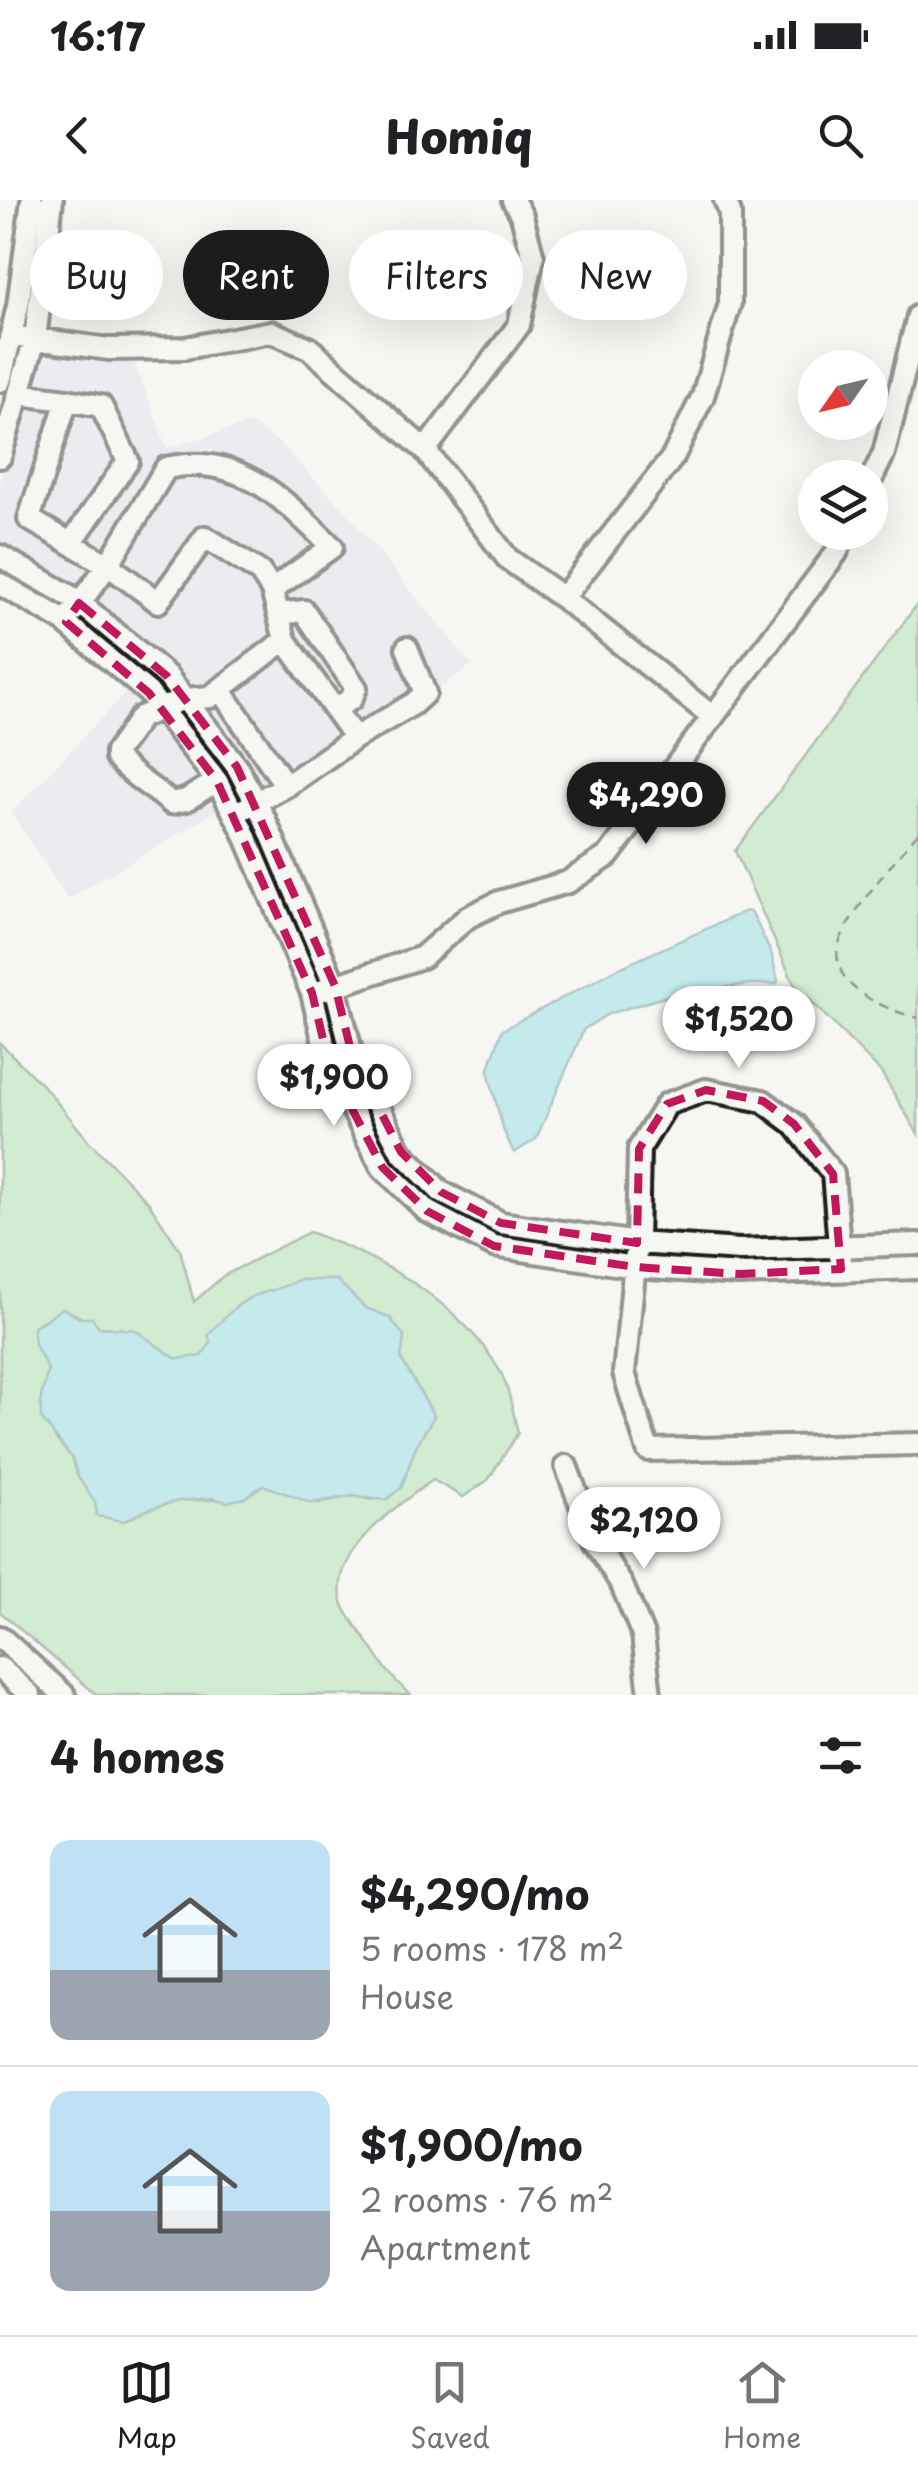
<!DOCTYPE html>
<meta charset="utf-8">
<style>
:root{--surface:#fff;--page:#f6f6f6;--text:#202124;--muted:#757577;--line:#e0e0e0;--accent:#1c1c1c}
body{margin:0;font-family:"Playpen Sans",sans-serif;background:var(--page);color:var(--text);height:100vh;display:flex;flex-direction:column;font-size:38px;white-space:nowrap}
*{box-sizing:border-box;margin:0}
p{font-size:32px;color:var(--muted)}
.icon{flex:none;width:55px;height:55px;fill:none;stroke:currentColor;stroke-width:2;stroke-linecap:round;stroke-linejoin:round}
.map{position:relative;height:1495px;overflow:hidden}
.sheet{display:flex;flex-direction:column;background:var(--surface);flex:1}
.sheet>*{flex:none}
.banner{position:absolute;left:30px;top:30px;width:860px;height:90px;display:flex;gap:20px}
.needle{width:65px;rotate:236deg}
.buttons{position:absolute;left:798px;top:150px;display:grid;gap:20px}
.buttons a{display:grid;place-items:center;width:90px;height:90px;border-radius:50%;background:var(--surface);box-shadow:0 10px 40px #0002;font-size:50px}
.price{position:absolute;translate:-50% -85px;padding:0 22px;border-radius:35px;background:#fff;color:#222;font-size:32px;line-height:65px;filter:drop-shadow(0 2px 5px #0008)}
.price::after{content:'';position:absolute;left:50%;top:60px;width:30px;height:22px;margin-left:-15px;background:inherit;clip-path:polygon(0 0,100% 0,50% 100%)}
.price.on{background:var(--accent);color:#fff}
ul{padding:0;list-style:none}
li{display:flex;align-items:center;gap:30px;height:250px;padding:0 50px}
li+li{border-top:2px solid var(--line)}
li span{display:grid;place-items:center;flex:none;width:280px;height:200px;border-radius:20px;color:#555}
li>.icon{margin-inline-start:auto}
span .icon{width:120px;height:120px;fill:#fffc;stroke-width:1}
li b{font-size:42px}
h2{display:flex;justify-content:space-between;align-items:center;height:120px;padding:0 50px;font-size:42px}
.tag{padding:0 35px;border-radius:45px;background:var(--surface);box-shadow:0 10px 40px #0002;font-size:35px;line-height:90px}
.tag.on{background:var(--accent);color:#fff}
.status{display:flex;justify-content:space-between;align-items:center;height:70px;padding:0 50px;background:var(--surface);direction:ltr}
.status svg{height:28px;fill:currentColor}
header{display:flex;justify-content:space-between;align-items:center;height:130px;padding:0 50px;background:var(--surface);font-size:45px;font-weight:800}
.dock{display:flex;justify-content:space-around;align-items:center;height:140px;border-top:2px solid var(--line);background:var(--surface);font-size:28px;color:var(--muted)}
.dock a{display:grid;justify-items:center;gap:5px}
.dock .on{color:var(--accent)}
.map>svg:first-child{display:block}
.built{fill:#e0e1ed}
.green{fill:#a5e1a8;stroke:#607e62;stroke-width:2.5;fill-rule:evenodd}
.water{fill:#8adbe5;stroke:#5e8f95;stroke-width:2.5}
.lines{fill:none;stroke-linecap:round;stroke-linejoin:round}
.minor-casing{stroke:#1c1c1c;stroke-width:28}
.path{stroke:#1c1c1c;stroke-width:2.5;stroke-dasharray:10 8;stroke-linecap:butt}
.minor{stroke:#f6f6f2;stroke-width:20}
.marked{fill:none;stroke:#c2185b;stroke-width:8;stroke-dasharray:20 12;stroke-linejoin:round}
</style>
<div class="status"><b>16:17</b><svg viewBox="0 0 49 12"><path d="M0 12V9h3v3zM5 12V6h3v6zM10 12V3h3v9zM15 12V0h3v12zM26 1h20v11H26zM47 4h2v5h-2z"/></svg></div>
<header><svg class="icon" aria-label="back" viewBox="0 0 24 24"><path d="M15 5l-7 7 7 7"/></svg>Homiq<svg class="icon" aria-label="search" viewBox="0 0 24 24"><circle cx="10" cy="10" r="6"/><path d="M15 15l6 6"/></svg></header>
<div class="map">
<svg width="918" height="1495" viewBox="0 0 918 1495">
<rect width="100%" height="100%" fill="#f6f6f2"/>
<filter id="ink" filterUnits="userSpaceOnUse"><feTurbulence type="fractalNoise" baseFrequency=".01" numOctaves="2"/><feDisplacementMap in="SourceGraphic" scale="20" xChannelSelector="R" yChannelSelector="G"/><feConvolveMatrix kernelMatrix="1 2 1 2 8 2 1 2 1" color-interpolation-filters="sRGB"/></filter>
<g filter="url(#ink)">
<path class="built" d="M40 147 132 156 167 248 251 223 281 244 349 315 472 465 269 610 191 495 0 346V280Z
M130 488 143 499 210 585 222 608 68 699 11 613Z"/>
<path class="green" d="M918 403V934L881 872 794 784 735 651Z
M0 843 47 890 88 940 149 1003 180 1050 194 1102 223 1076 309 1032C382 1058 462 1103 501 1173 510 1190 513 1214 518 1233L488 1280 463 1297 433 1280C398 1304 323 1357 344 1407 349 1418 359 1430 366 1440 379 1459 393 1481 411 1495H97L0 1412ZM298 1080H337L365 1108 389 1117 404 1136 401 1159 434 1216 416 1246 401 1288 373 1300 352 1296 318 1303 263 1285 244 1298 178 1301 149 1309 124 1321 98 1316 95 1302 78 1277 72 1258 55 1238 45 1183 48 1170 35 1144 33 1127 63 1108 99 1127 135 1130 176 1159 202 1156 211 1143 209 1135C222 1120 239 1100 260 1094 274 1090 285 1087 298 1080Z"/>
<path class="water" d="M746 711 752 713 771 753 778 781 776 784H750L677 793 608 814 584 829 536 939 514 953 503 929 488 871 502 830 617 769Z
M298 1080H337L365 1108 389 1117 404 1136 401 1159 434 1216 416 1246 401 1288 386 1300 352 1296 311 1303 263 1285 244 1298 227 1302 213 1298 178 1301 149 1309 124 1321 97 1316 95 1302 78 1277 72 1258 41 1218V1197L48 1170 35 1144 33 1128 63 1108 79 1118H92L99 1127 135 1130 176 1159 201 1156 211 1143 208 1135C222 1120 239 1100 260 1094 274 1090 285 1087 298 1080Z"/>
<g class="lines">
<g class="minor-casing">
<path id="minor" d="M13 136 109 149 185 148 271 132 309 148 425 250 508 359 563 398 713 517
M0 181 18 106 32 0
M19 194 67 200 29 319 108 365 166 268C239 251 284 300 332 347L272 390
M67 200 101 206 128 261 71 343
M425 250 519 125 533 57 522 16 513 0
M0 257 35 139 52 0
M870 282 884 253 918 116
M0 356 75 399 167 476 237 567 265 620 335 786 352 855 401 952 441 992 501 1023 637 1043 740 1050 918 1044
M0 384 61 419 149 493 217 581 243 630 312 793 329 864 382 967 427 1011 494 1046 635 1067 740 1074 918 1068
M563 398 673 257 703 196 730 103V13L725 0
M72 413 108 365 158 402 205 337 260 372 272 390 285 440 355 538 286 586 245 608
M279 414 304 411 356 488 351 499 335 509
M220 489 286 586
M355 538 413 504 425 493 407 448
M217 581 186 600 171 603C150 585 135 579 116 558V552L141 517 184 499 210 497 285 440
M323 790 422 757 468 717 499 702 568 682 608 656 836 353 846 332
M840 1057 833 974 794 924 763 901 706 890 667 904 639 949 637 1043 624 1173 648 1250 918 1244
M566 1266 595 1342 622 1385 643 1435 650 1495
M0 1437 64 1495
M0 1468 30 1495"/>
</g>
<path class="path" d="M918 633C898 656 844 719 838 747 830 789 888 810 918 818"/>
<use href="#minor" class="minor"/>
</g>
</g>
<path d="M0 0H918V1495H0ZM79 403 167 476 237 567 335 786 352 855 401 952 441 992 501 1023 637 1043 639 949 667 904 706 890 763 901 794 924 833 974 841 1069 740 1074 635 1067 494 1046 427 1011 382 967 329 864 312 793 217 581 149 493 66 422Z" fill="#f6f6f2" fill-opacity=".55" fill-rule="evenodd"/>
<path class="marked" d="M79 403 167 476 237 567 335 786 352 855 401 952 441 992 501 1023 637 1043 639 949 667 904 706 890 763 901 794 924 833 974 841 1069 740 1074 635 1067 494 1046 427 1011 382 967 329 864 312 793 217 581 149 493 66 422Z"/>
</svg>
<div class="buttons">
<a><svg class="needle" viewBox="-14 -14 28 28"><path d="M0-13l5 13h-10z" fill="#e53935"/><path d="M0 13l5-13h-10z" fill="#757577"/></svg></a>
<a><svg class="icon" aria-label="layers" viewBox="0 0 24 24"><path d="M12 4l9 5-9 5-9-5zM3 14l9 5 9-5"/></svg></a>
</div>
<b class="price on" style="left:646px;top:647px">$4,290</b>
<b class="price" style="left:739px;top:871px">$1,520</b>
<b class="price" style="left:334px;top:929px">$1,900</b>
<b class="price" style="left:644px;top:1372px">$2,120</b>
<div class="banner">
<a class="tag">Buy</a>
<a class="tag on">Rent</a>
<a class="tag">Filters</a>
<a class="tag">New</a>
</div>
</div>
<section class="sheet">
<h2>4 homes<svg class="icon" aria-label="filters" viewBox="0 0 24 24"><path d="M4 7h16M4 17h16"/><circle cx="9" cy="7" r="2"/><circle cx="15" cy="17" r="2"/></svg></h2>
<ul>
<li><span style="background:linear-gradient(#bfe0f5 65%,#9aa5b1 0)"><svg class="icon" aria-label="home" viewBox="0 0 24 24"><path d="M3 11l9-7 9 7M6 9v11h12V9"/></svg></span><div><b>$4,290/mo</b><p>5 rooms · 178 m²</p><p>House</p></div></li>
<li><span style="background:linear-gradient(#bfe0f5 60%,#9aa5b1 0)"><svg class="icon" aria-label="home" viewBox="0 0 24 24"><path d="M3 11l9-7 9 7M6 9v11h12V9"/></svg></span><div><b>$1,900/mo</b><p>2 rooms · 76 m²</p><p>Apartment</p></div></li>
</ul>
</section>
<nav class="dock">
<a class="on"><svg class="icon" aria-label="map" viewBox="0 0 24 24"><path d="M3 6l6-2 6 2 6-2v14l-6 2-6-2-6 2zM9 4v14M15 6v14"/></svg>Map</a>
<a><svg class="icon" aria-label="saved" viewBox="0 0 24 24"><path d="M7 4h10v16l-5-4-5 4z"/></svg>Saved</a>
<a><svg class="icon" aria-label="home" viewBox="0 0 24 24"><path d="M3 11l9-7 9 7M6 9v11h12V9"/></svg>Home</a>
</nav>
